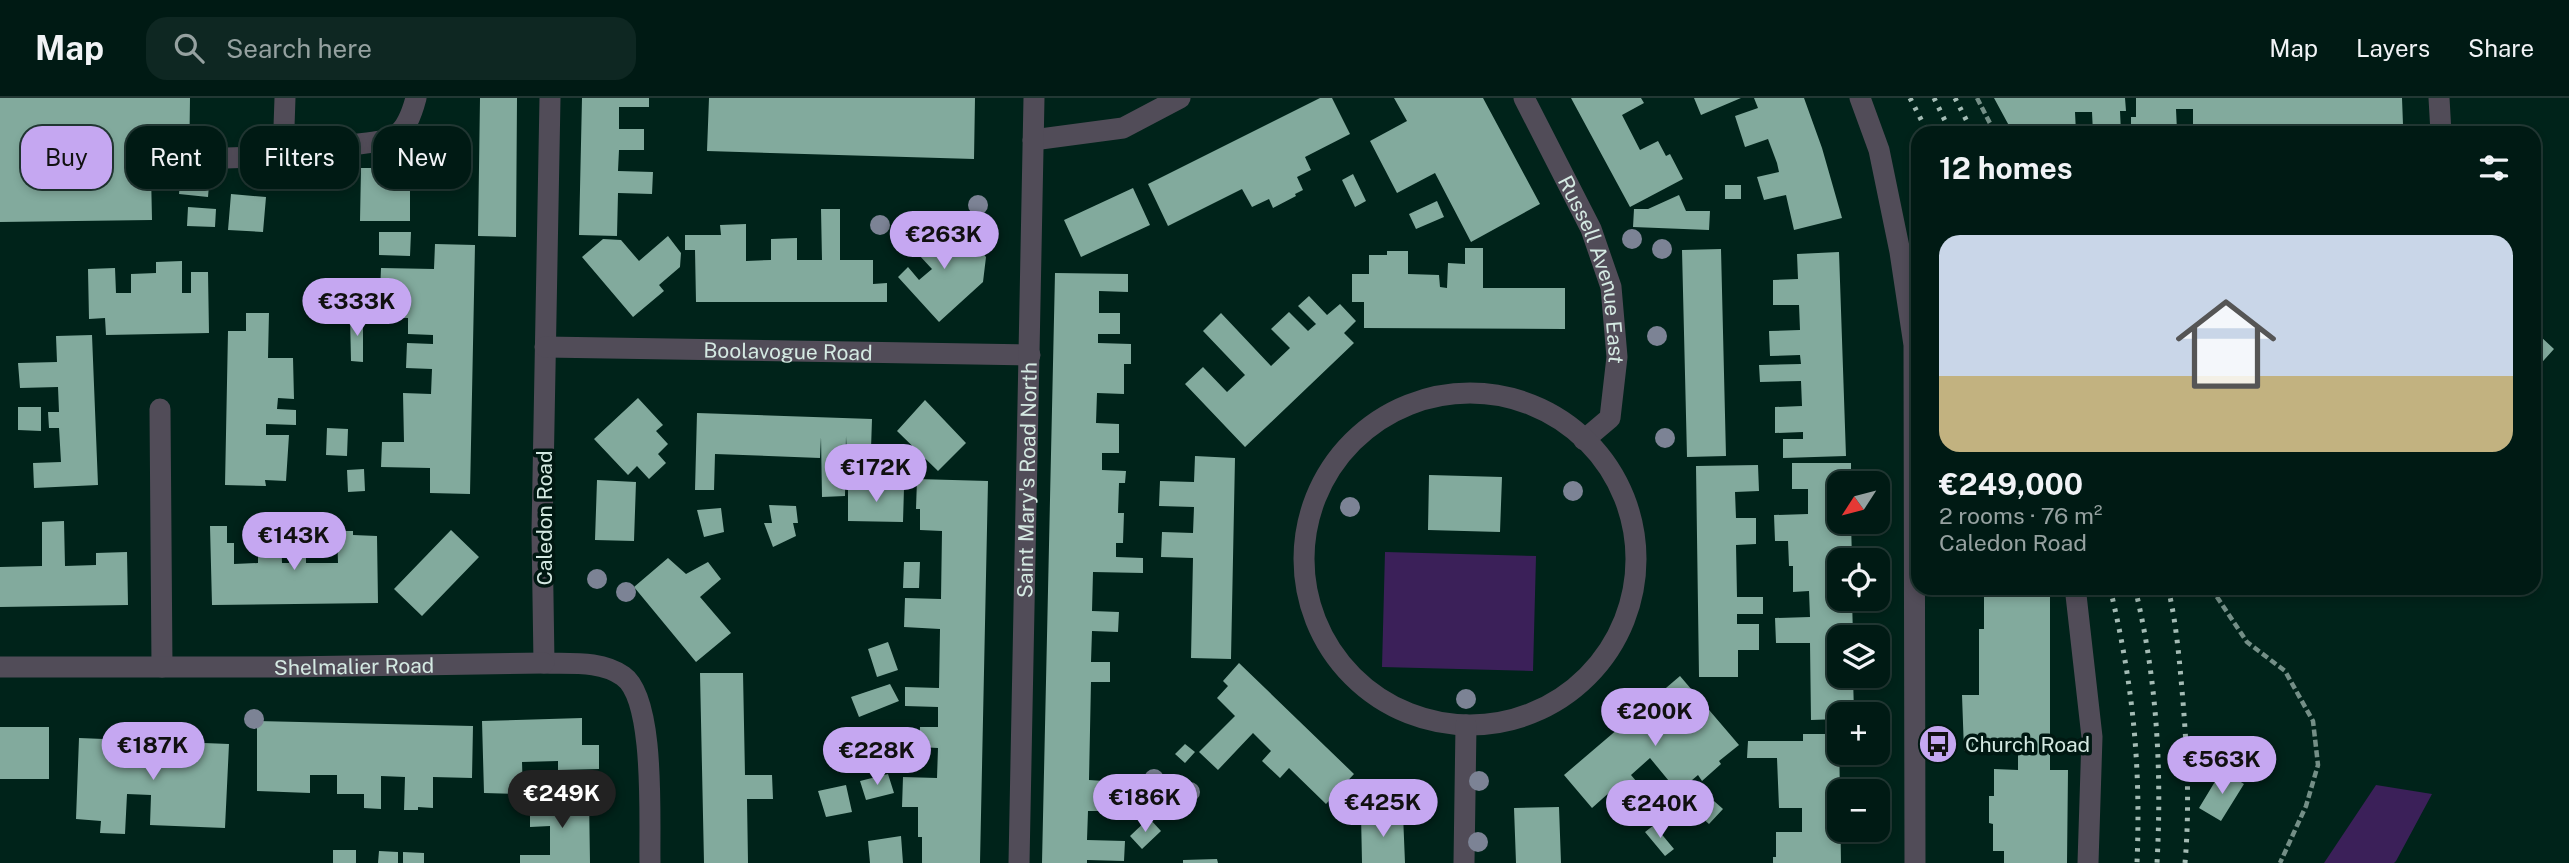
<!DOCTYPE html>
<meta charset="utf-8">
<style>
:root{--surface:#001a14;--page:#0e2722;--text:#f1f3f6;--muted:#95a1a0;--line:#223834;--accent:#c5a7f1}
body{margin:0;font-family:"Public Sans",sans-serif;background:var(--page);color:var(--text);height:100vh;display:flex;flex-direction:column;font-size:26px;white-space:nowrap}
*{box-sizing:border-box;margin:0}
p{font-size:23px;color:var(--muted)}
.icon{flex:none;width:38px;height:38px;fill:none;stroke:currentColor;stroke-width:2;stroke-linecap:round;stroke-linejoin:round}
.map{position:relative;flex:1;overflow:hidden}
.details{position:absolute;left:1911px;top:28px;width:630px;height:469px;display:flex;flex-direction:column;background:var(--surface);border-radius:21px;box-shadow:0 4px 10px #0003,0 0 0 2px var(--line)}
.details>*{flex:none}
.guide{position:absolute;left:21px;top:28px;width:665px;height:63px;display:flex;gap:14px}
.needle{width:46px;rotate:234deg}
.tools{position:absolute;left:1827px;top:373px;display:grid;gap:14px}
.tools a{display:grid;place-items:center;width:63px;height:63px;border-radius:14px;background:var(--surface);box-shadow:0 4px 10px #0003,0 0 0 2px var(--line);font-size:35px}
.price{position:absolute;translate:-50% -60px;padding:0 16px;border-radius:24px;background:var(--accent);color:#111;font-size:23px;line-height:46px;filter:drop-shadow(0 2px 4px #0008)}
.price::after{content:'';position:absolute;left:50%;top:42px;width:21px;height:16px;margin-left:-10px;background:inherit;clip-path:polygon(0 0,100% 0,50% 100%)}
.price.selected{background:#222;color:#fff}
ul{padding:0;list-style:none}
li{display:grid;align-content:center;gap:14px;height:371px;padding:0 28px}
li span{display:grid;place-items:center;height:217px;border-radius:21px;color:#555}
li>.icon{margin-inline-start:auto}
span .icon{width:126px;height:126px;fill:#fffc;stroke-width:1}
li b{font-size:30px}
h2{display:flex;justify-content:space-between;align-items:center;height:84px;padding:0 28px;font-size:30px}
.tag{padding:0 24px;border-radius:21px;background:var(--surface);box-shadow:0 4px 10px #0003,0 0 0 2px var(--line);font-size:24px;line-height:63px}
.tag.selected{background:var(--accent);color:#111}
header{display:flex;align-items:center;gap:42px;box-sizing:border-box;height:98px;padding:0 35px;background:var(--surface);border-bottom:2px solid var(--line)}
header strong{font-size:33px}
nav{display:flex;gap:38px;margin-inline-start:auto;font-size:24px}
.search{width:490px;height:63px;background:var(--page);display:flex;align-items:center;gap:18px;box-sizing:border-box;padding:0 24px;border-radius:21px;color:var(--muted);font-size:26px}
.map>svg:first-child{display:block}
.green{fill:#3b2059}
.building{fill:#82aa9d}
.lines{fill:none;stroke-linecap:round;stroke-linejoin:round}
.path{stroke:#748f87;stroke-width:4.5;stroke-dasharray:7 3.5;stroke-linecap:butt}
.service{stroke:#514c58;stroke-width:21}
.minor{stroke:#514c58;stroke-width:21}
.rail{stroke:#a4bcb5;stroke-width:5;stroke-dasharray:3.5 7;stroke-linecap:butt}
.tree{fill:#7c8395}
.labels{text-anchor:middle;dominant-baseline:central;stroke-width:7;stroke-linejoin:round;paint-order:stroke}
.street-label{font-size:21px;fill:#d4e9e2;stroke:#001812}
.poi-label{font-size:21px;fill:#d4e9e2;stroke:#001812;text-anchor:start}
</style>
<header>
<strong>Map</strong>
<div class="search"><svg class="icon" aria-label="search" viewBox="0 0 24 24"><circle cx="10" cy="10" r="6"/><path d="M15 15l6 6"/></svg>Search here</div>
<nav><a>Map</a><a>Layers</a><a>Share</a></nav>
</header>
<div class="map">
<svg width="2569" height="765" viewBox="0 0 2569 765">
<rect width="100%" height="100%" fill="#00231a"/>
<path class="green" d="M1385 454 1536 458 1533 573 1382 569Z
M2376 687 2432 696 2396 763 2394 765H2324Z"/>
<path class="building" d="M0 0H190L189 73 151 75 152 122 0 124Z
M480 0H517L516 139 478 138Z
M582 0H649V9H619V31H644V52H619L618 73 653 74 652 96 618 95 617 138 579 137Z
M709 0H975L974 61 707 53Z
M1320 0H1332L1350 36 1305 59 1311 72 1297 79 1303 92 1295 96 1296 98 1273 110 1269 101 1252 109 1242 91 1168 128 1148 86Z
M1394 0H1483L1540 106 1471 144 1435 75 1397 95 1370 43 1407 23Z
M1571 0H1641L1644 5 1622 17 1640 52 1658 43 1666 58 1670 56 1683 81 1630 109Z
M1694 0H1741L1701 17Z
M1754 0H1804L1822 50 1842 120 1794 132 1786 97 1764 102 1757 79 1779 74 1777 65 1768 41 1745 49 1735 18 1758 10Z
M1994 0H2125L2126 13H2120L2121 35H2093L2092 14H2075L2076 35H2013Z
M2136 0H2402L2403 27 2347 29V35H2319V30L2290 31V35H2271V31H2262L2234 32V35H2205L2193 34V11H2176L2177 33 2131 35V19H2136Z
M361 70H410V123H360Z
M1353 76 1366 103 1355 109 1342 82Z
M180 84 209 87 208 99 179 96Z
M1725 87H1741V101H1725Z
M1133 90 1150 127 1081 159 1064 122Z
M231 96 266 99 263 134 228 132Z
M1679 97 1686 113H1710L1709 132 1633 129 1634 111H1648Z
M1437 103 1444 119 1416 131 1409 116Z
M188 109 216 111 215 129 187 128Z
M821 111H840V162H873V186L887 185V204H696L695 152H685V137H721L720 127 746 126V163L771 162V141L797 140V162H822Z
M929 122 955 151 968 138 986 159 983 184 939 224 898 179 908 169 919 182 932 171 906 143Z
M379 134H411L410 158 379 157Z
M668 138 681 155 680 169 659 187 664 193 633 219 582 159 603 141 621 142 639 163Z
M435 146 475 147 470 396 430 395V370L381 369 382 344H404L403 295 431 296 432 271 406 270 407 245 433 246V237L408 236V220L366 219V195H380L381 170 434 171Z
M1465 150H1483V190H1565V231L1364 230V204H1352V176H1369V157H1387V153H1408V176L1439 177 1440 189 1447 190 1448 165 1465 166Z
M1721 151 1726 358 1687 359 1682 152Z
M1839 154 1846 358 1783 360V341H1803V334L1775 335V309L1802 308 1801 283 1760 284 1759 267 1801 266 1800 257 1770 258 1769 233 1800 232 1799 207H1773V182L1798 181 1797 156Z
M182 163V195H191V174H208L209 235 106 237 105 220 89 221 88 171 115 170 116 195H131V176L156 175V164Z
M1055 175 1128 176V194L1099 193V215H1120V236H1098V245L1131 246V266H1124V296L1097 295 1096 325 1119 326V355H1102V372L1126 373 1125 385H1119L1118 415H1124L1123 445H1116V459L1143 460V475L1093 474 1092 513 1119 514 1118 534 1092 533 1091 564H1110V584H1091L1089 682 1104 683V713H1088L1087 742 1125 743 1124 763 1087 762V765H1042Z
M1309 198 1327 217 1340 206 1356 223 1344 235 1354 245 1245 349 1185 286 1203 269 1227 294 1245 277 1203 233 1221 215 1271 268 1290 250 1271 231 1289 214 1308 233 1316 226 1298 208Z
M246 215H269L268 260H293L294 301 278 300 277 311 296 312V327L266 326V337H289L286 383 265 382 266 388 225 387 228 233H246Z
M350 217H363V264L351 263Z
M92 237 98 387 34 390 33 365 61 364 59 330H49L48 314H59L58 289 20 290 18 265 57 264 56 238Z
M2540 238 2554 251 2534 273V245Z
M638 300 663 327 656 333 668 346 658 356 666 365 649 381 637 368 628 377 594 341Z
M925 302 966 345 938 373 897 333Z
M18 309H41V333L18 332Z
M697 315 872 321 870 381 848 380 846 338 845 398 822 399 821 339 820 360 715 356 714 392H695Z
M327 330 348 331 347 358 326 357Z
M1195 358 1235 360 1231 561 1191 560 1193 460 1161 459 1162 434 1193 435 1194 409 1159 408 1160 383 1194 384Z
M1792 365H1851V385H1839V424H1851L1852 462H1839V500H1852L1853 539H1839V578H1853L1854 616H1839V621L1811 622 1810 545H1776L1775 520 1810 519 1809 493 1793 494V468H1789L1788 443H1775L1774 417 1808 416V391H1792Z
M1758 367 1759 393 1735 394 1736 420H1756V446L1736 447 1737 499H1763V516H1737V526H1759V552H1738V579H1699L1696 368Z
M364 371 365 393 348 394 347 372Z
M1429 377 1502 379 1500 434 1428 432Z
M917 381 988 383 980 765H922V739H918V709H902L903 679 937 680 938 650 919 649 920 629H938V609L905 608V589L939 590 940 531 904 529 905 500 941 501 942 433 920 432V411H916Z
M597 382 636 384 634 443 595 442Z
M848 389 904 390 903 424 848 423Z
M769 407 796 408 798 425H793L796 438 773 449 764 425H772Z
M721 410 724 434 704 439 697 412Z
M64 423 65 468 96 467V455L127 454 128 507 0 509V469L42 468V424Z
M210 428H227V445H234V466L258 465V430H281L282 465H289V442H306V465H338L337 433H353V437L377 438 378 505 212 507Z
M451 432 479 459 422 518 394 491Z
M668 460 686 476 708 464 721 481 700 499 731 535 696 564 634 489Z
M904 464H920L919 490H903Z
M1960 490H2062L2061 499H2050V672H2068L2067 765H2004V753H1993V726L1989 725V698H1994V671L2018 672V652L1964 653 1962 597H1979V531H1984V499L1960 498Z
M888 544 898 572 877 579 868 551Z
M1239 565 1354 676 1326 706 1289 670 1280 680 1262 663 1271 653 1253 635 1218 672 1199 654 1235 618 1217 600 1228 588 1223 583Z
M700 575H743L745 677H772L773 701H747L748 765H704Z
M1680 578 1739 647 1719 663 1721 666 1702 683 1698 677 1678 694 1650 660 1631 677 1648 697 1629 714 1611 693 1592 710 1564 677Z
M890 586 899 603 859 619 851 599Z
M582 620V647H599V671L558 672V663L522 664 523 696 484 695 482 623Z
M257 623 473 628 472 680 433 679V710L418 709V712H404L405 679 381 678V711L364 710V696H337V677H310V695L257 693Z
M0 629H49V681H0Z
M1803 636H1839L1841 765H1773V759H1776V734H1802V710H1779L1777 660H1747L1748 643H1803Z
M79 640 229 646 225 730 150 727 151 697 127 696 125 736 100 735 101 723 76 721Z
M1185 646 1195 654 1185 665 1175 656Z
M2222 672 2244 686 2221 723 2199 710Z
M888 676 894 695 866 702 860 683Z
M846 687 852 714 826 719 818 693Z
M589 700 590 765H520V757H550V728L530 729V701Z
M1714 703 1723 711 1709 726 1701 719Z
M1559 709 1561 765H1516L1514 710Z
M1361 716H1403L1405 765H1362Z
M1149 720 1161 733 1142 751 1130 738Z
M1654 727 1674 751 1665 758 1645 734Z
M901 738 903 765H870L868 743Z
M333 752H356V765H333Z
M379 753 398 754V765H378Z
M403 754 424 755V765H403Z
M1217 761 1218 765H1183V762Z"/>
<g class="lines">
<path class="path" d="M1977 0 1995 35
M2211 490 2247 544 2285 573 2313 623 2318 667 2306 708 2280 765"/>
<path class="service" d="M2439 0 2441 35
M196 61 283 58 285 0"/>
<g class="minor">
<path d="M550 0 542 434 544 565C569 566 601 562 623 578 656 601 649 724 650 765"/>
<path id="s1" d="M1524 0 1591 131 1611 189 1617 259 1610 320 1584 342"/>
<path d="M1860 0 1879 52 1900 154 1914 247 1915 765"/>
<path d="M1033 42 1123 30 1180 0"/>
<path d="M350 47C391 42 404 45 416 0"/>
<path id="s2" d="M545 249 1030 257"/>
<circle cx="1470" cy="461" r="166"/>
<path d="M160 311 162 569"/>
<path d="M2076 497 2092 639 2088 765"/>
<path id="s3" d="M0 569H288L544 565"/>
<path id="s4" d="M1019 765 1034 0"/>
<path d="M1464 765 1466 627"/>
</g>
<path class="rail" d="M1910 0 1928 35
M1934 0 1951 35
M1955 0 1973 35
M2110 490C2133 585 2141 668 2137 765
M2135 490C2157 580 2162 673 2157 765
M2168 490C2176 523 2179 558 2182 592 2187 649 2190 708 2185 765"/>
</g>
<g class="tree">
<circle cx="978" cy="107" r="10"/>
<circle cx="880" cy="127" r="10"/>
<circle cx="1632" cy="141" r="10"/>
<circle cx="1662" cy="151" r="10"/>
<circle cx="1657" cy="238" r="10"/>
<circle cx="1665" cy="340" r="10"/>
<circle cx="1573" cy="393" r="10"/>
<circle cx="1350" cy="409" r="10"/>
<circle cx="597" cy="481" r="10"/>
<circle cx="626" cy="494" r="10"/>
<circle cx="1466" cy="601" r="10"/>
<circle cx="254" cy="621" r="10"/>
<circle cx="1154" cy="681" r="10"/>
<circle cx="1479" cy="683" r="10"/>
<circle cx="1190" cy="694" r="10"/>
<circle cx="1478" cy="744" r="10"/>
</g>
<defs>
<g id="bus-disc" transform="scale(2.0125)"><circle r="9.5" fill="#c5a7f1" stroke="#001812"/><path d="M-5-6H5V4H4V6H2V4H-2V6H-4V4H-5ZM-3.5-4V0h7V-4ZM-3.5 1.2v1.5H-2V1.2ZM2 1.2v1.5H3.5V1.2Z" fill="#111"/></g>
</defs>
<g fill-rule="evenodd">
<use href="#bus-disc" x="1938" y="646"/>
</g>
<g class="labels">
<g class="street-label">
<text stroke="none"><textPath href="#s1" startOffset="187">Russell Avenue East</textPath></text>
<text stroke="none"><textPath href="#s2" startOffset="243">Boolavogue Road</textPath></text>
<text stroke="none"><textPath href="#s4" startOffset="383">Saint Mary's Road North</textPath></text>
<text transform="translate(544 420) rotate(-90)">Caledon Road</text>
<text stroke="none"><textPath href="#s3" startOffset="354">Shelmalier Road</textPath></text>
</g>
<g class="poi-label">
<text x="1965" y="646">Church Road</text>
</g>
</g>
</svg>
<div class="tools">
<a><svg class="needle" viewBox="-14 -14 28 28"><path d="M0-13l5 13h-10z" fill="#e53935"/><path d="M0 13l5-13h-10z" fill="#95a1a0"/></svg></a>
<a><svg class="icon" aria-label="locate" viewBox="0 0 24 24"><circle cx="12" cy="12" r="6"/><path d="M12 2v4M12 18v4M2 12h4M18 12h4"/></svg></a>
<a><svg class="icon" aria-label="layers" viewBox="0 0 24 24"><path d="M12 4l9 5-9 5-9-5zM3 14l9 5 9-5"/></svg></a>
<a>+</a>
<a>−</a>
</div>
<b class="price" style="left:944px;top:173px">€263K</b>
<b class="price" style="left:357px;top:240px">€333K</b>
<b class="price" style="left:876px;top:406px">€172K</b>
<b class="price" style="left:294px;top:474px">€143K</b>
<b class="price" style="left:1655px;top:650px">€200K</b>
<b class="price" style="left:153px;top:684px">€187K</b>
<b class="price" style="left:877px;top:689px">€228K</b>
<b class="price" style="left:2222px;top:698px">€563K</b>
<b class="price selected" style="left:562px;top:732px">€249K</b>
<b class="price" style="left:1145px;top:736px">€186K</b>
<b class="price" style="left:1383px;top:741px">€425K</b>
<b class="price" style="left:1660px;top:742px">€240K</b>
<div class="guide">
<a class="tag selected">Buy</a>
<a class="tag">Rent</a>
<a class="tag">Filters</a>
<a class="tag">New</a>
</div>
<section class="details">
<h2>12 homes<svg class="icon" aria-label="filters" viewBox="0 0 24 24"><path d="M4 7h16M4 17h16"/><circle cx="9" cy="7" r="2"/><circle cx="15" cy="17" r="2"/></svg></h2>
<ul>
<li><span style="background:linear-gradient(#c9d6e8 65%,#c2b280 0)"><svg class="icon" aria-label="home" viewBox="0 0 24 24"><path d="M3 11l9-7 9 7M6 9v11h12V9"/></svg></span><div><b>€249,000</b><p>2 rooms · 76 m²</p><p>Caledon Road</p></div></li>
</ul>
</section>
</div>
